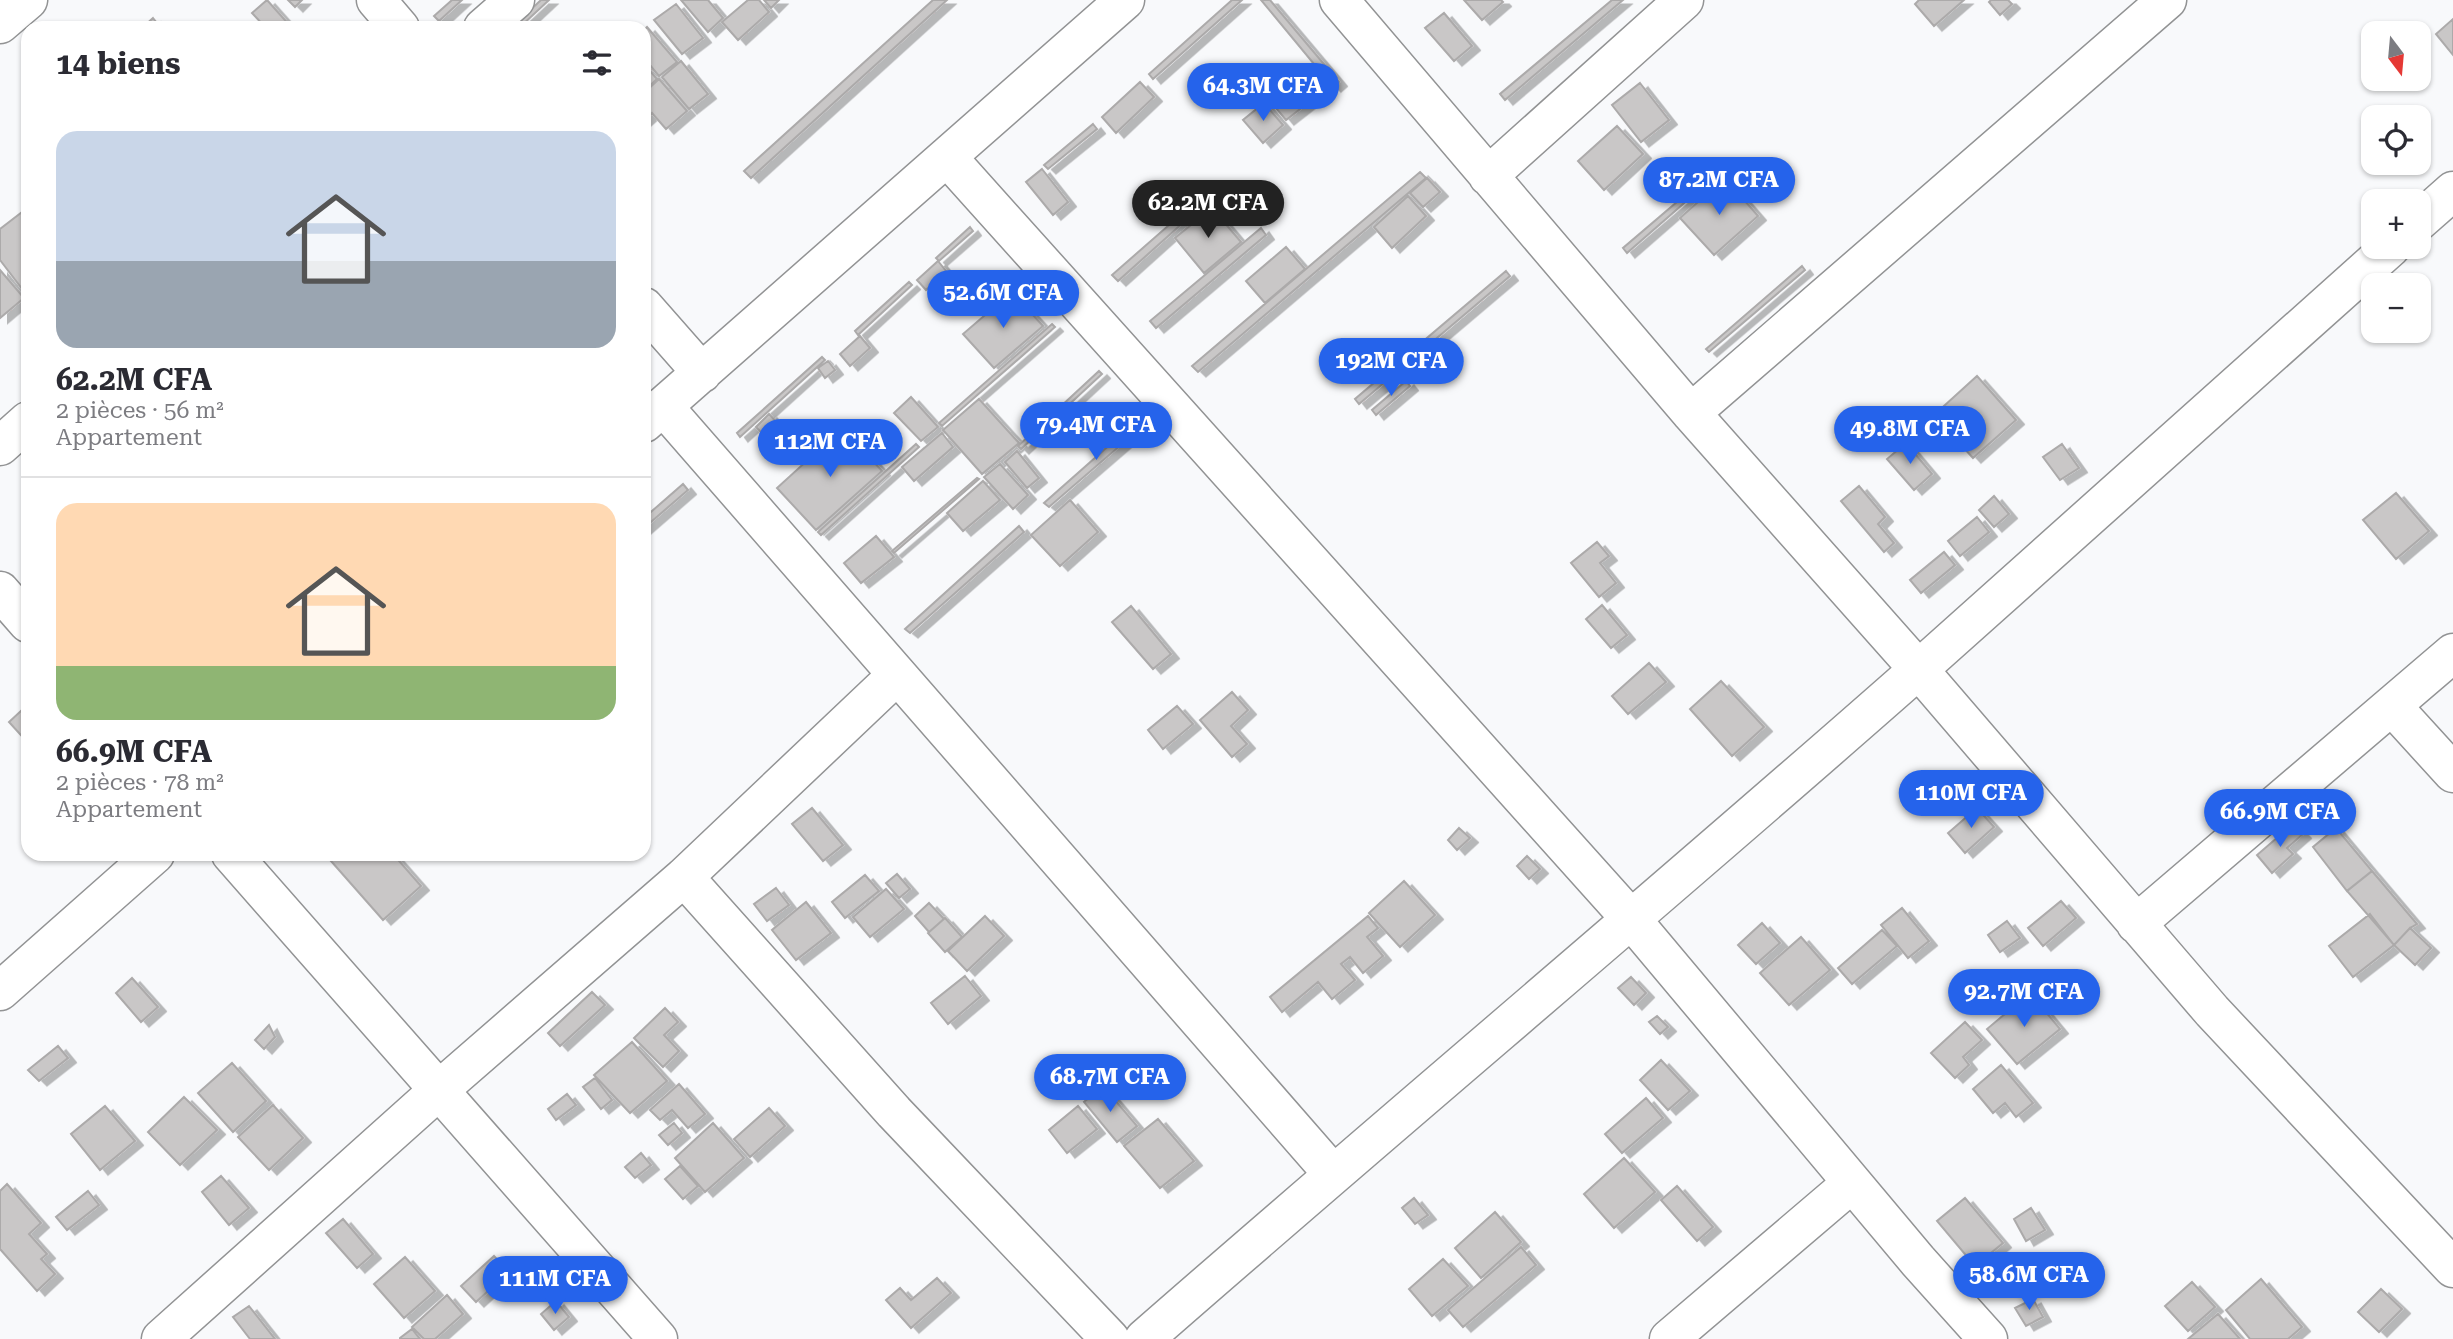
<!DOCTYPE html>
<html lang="fr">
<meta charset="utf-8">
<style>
:root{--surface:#fff;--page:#f7f7f7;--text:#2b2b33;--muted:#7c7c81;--line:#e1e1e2;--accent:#2563eb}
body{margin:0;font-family:"Roboto Serif",serif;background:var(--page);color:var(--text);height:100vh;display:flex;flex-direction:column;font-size:26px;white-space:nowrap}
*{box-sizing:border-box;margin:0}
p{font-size:23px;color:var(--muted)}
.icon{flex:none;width:38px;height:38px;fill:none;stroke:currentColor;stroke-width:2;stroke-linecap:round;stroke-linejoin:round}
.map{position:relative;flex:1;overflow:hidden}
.side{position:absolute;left:21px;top:21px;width:630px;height:840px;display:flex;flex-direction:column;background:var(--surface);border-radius:21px;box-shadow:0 2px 5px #0004}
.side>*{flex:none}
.needle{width:46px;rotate:164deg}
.tools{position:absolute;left:2361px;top:21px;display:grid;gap:14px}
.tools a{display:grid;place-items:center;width:70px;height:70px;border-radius:14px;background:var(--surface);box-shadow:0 2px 5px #0004;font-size:35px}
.price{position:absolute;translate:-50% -60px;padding:0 16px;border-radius:24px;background:var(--accent);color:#fff;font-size:23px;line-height:46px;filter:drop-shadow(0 2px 4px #0008)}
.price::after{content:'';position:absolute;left:50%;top:42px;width:21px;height:16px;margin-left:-10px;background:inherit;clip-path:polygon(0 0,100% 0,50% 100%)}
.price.active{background:#222;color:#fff}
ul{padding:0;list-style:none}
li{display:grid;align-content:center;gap:14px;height:371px;padding:0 35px}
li+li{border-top:2px solid var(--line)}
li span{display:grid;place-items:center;height:217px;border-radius:21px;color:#555}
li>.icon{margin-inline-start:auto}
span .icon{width:126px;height:126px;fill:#fffc;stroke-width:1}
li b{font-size:30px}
h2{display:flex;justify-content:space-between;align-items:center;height:84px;padding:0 35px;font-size:30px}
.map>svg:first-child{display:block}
.building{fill:#c9c7c7;stroke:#acaaaa;stroke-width:2;filter:url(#shadow)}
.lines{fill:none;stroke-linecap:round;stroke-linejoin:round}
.minor-casing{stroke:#929394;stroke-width:41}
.minor{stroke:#fff;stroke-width:38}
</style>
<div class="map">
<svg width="2453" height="1339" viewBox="0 0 2453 1339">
<defs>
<filter id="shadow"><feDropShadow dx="8" dy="4.5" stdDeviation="0" flood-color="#0004"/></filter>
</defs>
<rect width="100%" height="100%" fill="#f8f9fb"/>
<path class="building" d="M267 0 292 28H266L252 13Z
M288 0H302L295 7Z
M452 0H462L439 21 434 16Z
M541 0H549L519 28H511Z
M681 0H708L723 18 708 32Z
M748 0H759L769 12 738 40 722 22Z
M764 0H779L771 8Z
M933 0H947L751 178 744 171Z
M1232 0H1242L1153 79 1149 74Z
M1261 0H1270L1339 82 1333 87Z
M1464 0H1501L1503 2 1482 20Z
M1612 0H1623L1505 100 1500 94Z
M1919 0H1964L1934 26 1915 4Z
M1991 0H2008L2012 4 2000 15 1989 2Z
M676 4 703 38 682 54 654 20Z
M1444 13 1472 46 1454 61 1425 28Z
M153 18 161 28H142Z
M2453 19V55L2436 34Z
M647 27 677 62 659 76 644 58V30Z
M681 61 708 94 689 109 662 77Z
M644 64 657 79 644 91Z
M1302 76 1318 95 1286 120 1270 101Z
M659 79 687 111 666 129 652 113 644 120V93Z
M1140 82 1154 97 1116 133 1102 117Z
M1640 83 1669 120 1641 142 1612 105Z
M1264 103 1283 125 1263 143 1243 120Z
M1093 124 1097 129 1048 169 1044 165Z
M1617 126 1643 154 1604 190 1578 161Z
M1042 169 1068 202 1053 215 1026 182Z
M1420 172 1426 178 1198 372 1192 366Z
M1711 173 1714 177 1627 253 1623 248Z
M1427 178 1440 192 1423 207 1410 193Z
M1725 178 1758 216 1714 255 1680 218Z
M1209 190 1214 195 1118 281 1112 275Z
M1408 196 1426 216 1392 248 1374 227Z
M1212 208 1241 242 1204 273 1175 238Z
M26 209 28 212V286L23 290 0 260V229Z
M970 227 973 231 939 261 936 258Z
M1261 228 1266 235 1156 328 1150 321Z
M1286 247 1305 269 1265 303 1246 281Z
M938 261 946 271 926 290 917 280Z
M1802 266 1805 270 1709 352 1706 349Z
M0 270 24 298 0 318Z
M1506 271 1510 276 1359 404 1355 399Z
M909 282 912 285 858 335 855 331Z
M1012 292 1043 326 994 368 963 334Z
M1052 324 1055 327 942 426 939 423Z
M860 336 870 348 850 366 840 354Z
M822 357 825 360 740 437 737 433Z
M828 361 835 370 825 378 818 368Z
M1099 371 1102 374 1021 449 1018 446Z
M1977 376 2016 420 1973 458 1934 415Z
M1406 381 1410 386 1376 415 1372 410Z
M911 397 938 427 921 441 894 413Z
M979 399 1019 443 982 474 943 430Z
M769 414 780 426 767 438 756 427Z
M1139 419 1144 425 1049 507 1044 503Z
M843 428 882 471 816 530 777 488Z
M942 433 953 447 914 481 902 467Z
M1906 443 1932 474 1914 490 1887 459Z
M916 444 919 447 821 535 818 532Z
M2062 444 2079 468 2060 480 2043 457Z
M1017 451 1039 478 1027 488 1005 462Z
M1000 464 1028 495 1013 509 984 477Z
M977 478 979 479 894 553 892 551Z
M983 481 1000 500 963 531 947 513Z
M683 484 688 490 644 528V518Z
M1859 486 1885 517 1878 524 1894 543 1884 552 1841 501Z
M2396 493 2429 531 2396 559 2363 520Z
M1994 496 2009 514 1994 527 1979 510Z
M1070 500 1098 532 1060 566 1031 535Z
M1977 517 1989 532 1960 556 1948 541Z
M1019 526 1024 532 910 633 905 629Z
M876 536 894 557 861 583 844 563Z
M1597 542 1609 556 1600 563 1616 583 1599 597 1571 563Z
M1944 552 1955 565 1921 593 1910 580Z
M1602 605 1627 635 1611 648 1586 619Z
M1131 606 1171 654 1153 669 1112 622Z
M1649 663 1666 682 1628 714 1612 696Z
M1721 681 1764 727 1732 756 1690 709Z
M1232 692 1248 710 1231 726 1247 744 1232 757 1200 720Z
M1177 706 1193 724 1163 749 1148 730Z
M22 710 28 717V743L9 722Z
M812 808 843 845 823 861 792 824Z
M1977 808 1994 827 1965 853 1948 833Z
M2293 824 2303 834 2287 848 2293 854 2272 873 2257 855Z
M1459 828 1470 838 1457 850 1448 840Z
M2336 828 2372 871 2347 891 2313 847Z
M339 854H393L421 886 383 920 331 861Z
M1527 856 1540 869 1529 879 1517 866Z
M2372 871 2417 924 2410 928 2394 945 2347 891Z
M897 874 910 889 899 898 886 883Z
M865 875 879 891 845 918 832 902Z
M1404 881 1435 915 1400 947 1369 913Z
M776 888 789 905 767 921 754 904Z
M886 889 904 909 870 937 853 917Z
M2061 901 2076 918 2043 946 2028 928Z
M806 902 831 933 796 960 772 930Z
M929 903 944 919 929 932 915 916Z
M1902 908 1929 941 1908 958 1881 925Z
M2370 914 2394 945 2353 977 2329 946Z
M985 916 1004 936 967 971 948 951Z
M1368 916 1378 928 1367 937 1383 956 1363 973 1350 957 1341 964 1355 980 1332 999 1318 982 1282 1012 1270 997Z
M945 918 962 937 945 952 928 933Z
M2007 921 2020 938 2000 952 1988 935Z
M1762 923 1780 943 1756 964 1738 945Z
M2410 928 2431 948 2415 965 2394 945Z
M1882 930 1897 946 1852 984 1838 968Z
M1801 937 1830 970 1789 1005 1760 973Z
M965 976 981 996 948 1024 931 1003Z
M1631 977 1646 993 1634 1005 1618 988Z
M132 978 158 1007 141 1022 116 993Z
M592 992 605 1005 560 1046 548 1033Z
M2030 993 2060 1029 2017 1064 1987 1029Z
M665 1008 678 1022 664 1035 679 1051 663 1067 634 1038Z
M1657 1016 1668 1027 1660 1034 1649 1022Z
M1965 1022 1982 1040 1963 1057 1969 1065 1955 1078 1931 1053Z
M269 1025 275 1037 264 1049 255 1040Z
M632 1042 667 1081 630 1113 594 1075Z
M58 1046 68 1058 39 1081 28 1070Z
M1661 1060 1690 1091 1668 1110 1640 1080Z
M232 1063 266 1101 233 1132 198 1093Z
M2001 1065 2033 1103 2016 1117 2005 1103 1993 1113 1973 1089Z
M595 1078 612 1100 601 1109 583 1087Z
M679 1084 705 1114 688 1128 672 1110 660 1120 650 1110Z
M1103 1086 1137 1126 1117 1142 1084 1102Z
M567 1094 576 1105 556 1120 548 1109Z
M184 1097 217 1130 180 1165 148 1132Z
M1646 1098 1663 1118 1622 1153 1605 1134Z
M273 1105 303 1138 269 1170 238 1137Z
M105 1106 135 1141 100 1170 71 1134Z
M1078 1106 1097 1129 1067 1153 1049 1130Z
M769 1108 785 1126 750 1157 734 1139Z
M1158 1119 1194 1161 1160 1188 1124 1146Z
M674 1123 682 1133 668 1145 659 1135Z
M713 1123 744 1158 705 1192 675 1158Z
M641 1153 651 1165 635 1178 625 1167Z
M1624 1158 1655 1192 1614 1228 1584 1194Z
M680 1166 698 1186 683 1199 665 1179Z
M221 1176 249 1208 229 1225 202 1192Z
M7 1184 41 1223 29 1234 47 1254 41 1259 55 1274 37 1291 0 1249V1191Z
M1677 1186 1713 1227 1697 1241 1661 1200Z
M88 1191 99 1205 67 1230 56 1217Z
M1414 1198 1428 1215 1415 1224 1402 1208Z
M1965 1198 2003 1243 1975 1266 1937 1221Z
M2031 1208 2045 1230 2026 1241 2014 1219Z
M1495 1212 1521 1242 1481 1278 1455 1248Z
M343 1219 373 1254 357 1268 326 1233Z
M1521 1247 1536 1265 1463 1327 1448 1310Z
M494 1256 509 1272 476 1302 461 1286Z
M405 1257 435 1291 404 1318 374 1284Z
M1443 1259 1468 1286 1432 1316 1409 1289Z
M937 1278 951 1293 911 1328 886 1300 900 1288 911 1300Z
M2261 1279 2302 1327 2288 1339H2250L2226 1310Z
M2192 1282 2215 1307 2188 1331 2165 1306Z
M2381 1289 2402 1309 2379 1332 2358 1312Z
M447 1295 463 1314 435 1339H424L412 1327Z
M2033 1299 2043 1317 2026 1326 2015 1308Z
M556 1301 569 1317 554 1330 541 1314Z
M249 1306 275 1339H250L233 1317Z
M2218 1314 2240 1339H2188Z
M412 1329 420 1339H400V1338Z"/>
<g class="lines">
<g class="minor-casing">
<path id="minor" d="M376 0 400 28
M1339 0 1691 413 1919 670 2212 1011 2453 1268
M0 24 28 0
M483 28 515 0
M947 157 1631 919 1918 1261 1988 1339
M1488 176 1684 0
M2418 222 2453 191
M644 307 702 373
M663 406 1333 1174
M1691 413 2167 0
M644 423 1125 0
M0 446 28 421
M0 591 28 623
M2392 706 2453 773
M231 854 658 1339
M684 877 894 1112 1110 1339
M2136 924 2453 653
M0 991 155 854
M161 1339 439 1090 684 877 897 675
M1144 1339C1401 1114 1663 895 1919 669 2077 529 2234 388 2391 247
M1669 1339 1852 1183"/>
</g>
<use href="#minor" class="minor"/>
</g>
</svg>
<div class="tools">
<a><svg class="needle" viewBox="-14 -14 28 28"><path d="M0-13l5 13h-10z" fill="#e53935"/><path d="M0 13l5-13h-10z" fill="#7c7c81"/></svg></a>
<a><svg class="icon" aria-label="locate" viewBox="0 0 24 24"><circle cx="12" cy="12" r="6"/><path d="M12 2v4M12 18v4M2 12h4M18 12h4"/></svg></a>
<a>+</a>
<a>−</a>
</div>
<b class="price" style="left:1263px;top:123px">64.3M CFA</b>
<b class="price" style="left:1719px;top:217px">87.2M CFA</b>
<b class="price active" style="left:1208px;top:240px">62.2M CFA</b>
<b class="price" style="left:1003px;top:330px">52.6M CFA</b>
<b class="price" style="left:1391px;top:398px">192M CFA</b>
<b class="price" style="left:1096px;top:462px">79.4M CFA</b>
<b class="price" style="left:1910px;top:466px">49.8M CFA</b>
<b class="price" style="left:830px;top:479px">112M CFA</b>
<b class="price" style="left:1971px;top:830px">110M CFA</b>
<b class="price" style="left:2280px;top:849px">66.9M CFA</b>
<b class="price" style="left:2024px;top:1029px">92.7M CFA</b>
<b class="price" style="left:1110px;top:1114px">68.7M CFA</b>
<b class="price" style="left:2029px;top:1312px">58.6M CFA</b>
<b class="price" style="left:555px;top:1316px">111M CFA</b>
<section class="side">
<h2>14 biens<svg class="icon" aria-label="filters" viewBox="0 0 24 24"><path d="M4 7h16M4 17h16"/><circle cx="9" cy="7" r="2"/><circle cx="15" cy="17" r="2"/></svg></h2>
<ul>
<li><span style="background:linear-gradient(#c9d6e8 60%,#9aa5b1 0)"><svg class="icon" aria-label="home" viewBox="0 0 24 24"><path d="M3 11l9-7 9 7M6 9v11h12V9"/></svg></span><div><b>62.2M CFA</b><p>2 pièces · 56 m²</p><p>Appartement</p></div></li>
<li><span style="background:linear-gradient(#ffd9b3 75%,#8fb573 0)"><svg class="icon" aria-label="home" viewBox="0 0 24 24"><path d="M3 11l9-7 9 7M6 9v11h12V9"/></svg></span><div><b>66.9M CFA</b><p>2 pièces · 78 m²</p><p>Appartement</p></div></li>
</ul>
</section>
</div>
